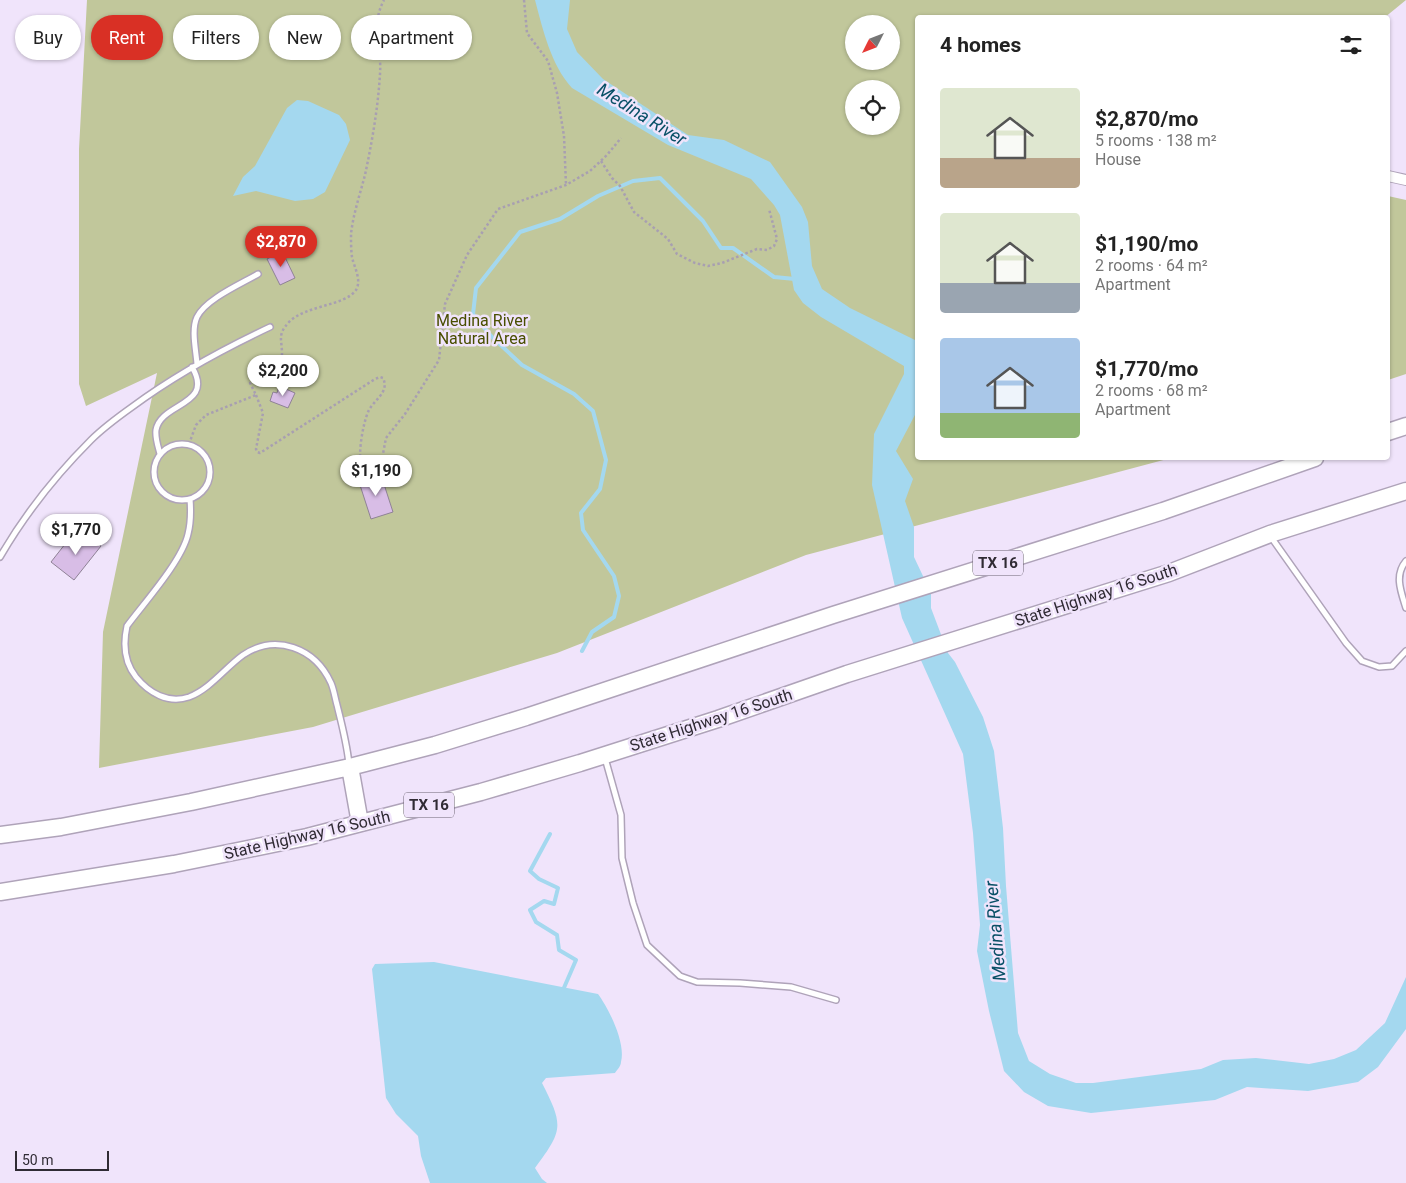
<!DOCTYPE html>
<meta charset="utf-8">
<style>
:root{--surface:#fff;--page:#f2f2f2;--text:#222;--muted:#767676;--accent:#d93025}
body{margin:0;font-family:Roboto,sans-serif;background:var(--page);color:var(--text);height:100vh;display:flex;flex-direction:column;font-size:19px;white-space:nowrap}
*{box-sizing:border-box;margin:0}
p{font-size:16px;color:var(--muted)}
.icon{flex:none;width:28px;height:28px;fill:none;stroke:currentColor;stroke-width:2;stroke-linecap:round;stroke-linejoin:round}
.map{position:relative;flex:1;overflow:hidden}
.side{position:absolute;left:915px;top:15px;width:475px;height:445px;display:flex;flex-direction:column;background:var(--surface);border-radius:5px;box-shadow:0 1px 4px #0004}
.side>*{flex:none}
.top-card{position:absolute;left:15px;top:15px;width:475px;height:45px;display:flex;gap:10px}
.needle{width:32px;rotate:228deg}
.controls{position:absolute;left:845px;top:15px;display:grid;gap:10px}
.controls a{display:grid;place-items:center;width:55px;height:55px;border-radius:50%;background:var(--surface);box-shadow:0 1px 4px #0004;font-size:25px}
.scale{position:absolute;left:15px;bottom:12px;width:94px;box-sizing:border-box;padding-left:5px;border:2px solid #302b34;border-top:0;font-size:14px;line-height:18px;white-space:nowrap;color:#302b34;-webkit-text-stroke:4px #f0e4fb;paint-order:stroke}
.price{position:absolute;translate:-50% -42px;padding:0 11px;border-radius:18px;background:#fff;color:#222;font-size:16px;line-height:32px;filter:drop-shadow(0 1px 2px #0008)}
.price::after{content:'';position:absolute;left:50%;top:30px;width:15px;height:11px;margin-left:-8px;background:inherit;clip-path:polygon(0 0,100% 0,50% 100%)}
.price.current{background:var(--accent);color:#fff}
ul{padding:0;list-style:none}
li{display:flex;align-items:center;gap:15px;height:125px;padding:0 25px}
li span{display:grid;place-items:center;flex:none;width:140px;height:100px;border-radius:5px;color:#555}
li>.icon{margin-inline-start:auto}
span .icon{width:60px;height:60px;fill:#fffc;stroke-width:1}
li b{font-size:21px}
h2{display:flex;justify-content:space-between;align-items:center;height:60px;padding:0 25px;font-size:21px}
.chip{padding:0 18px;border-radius:22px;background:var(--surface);box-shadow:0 1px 4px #0004;font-size:18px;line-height:45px}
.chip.current{background:var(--accent);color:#fff}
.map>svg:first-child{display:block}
.green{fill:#c1c79b;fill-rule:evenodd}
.water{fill:#a4d8ef}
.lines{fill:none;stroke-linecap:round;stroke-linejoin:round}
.stream{stroke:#a4d8ef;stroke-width:4}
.building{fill:#d8bde6;stroke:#8f8296}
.lane-casing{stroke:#afa3b9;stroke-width:8}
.street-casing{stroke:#afa3b9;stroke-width:12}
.primary-casing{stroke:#afa3b9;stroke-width:19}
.path{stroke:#a89fb1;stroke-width:2.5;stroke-dasharray:2.5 2.5;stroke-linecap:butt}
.lane{stroke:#fff;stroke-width:5}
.street{stroke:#fff;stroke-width:10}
.primary{stroke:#fff;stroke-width:16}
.labels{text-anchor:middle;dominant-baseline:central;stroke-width:5;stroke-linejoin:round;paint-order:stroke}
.shield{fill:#f0e4fb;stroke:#6a6270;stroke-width:1}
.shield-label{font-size:15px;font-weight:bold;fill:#302b34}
.park-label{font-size:16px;fill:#494e00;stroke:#f0e4fb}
.street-label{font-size:16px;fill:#302b34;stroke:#f0e4fb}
.water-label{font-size:18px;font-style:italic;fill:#095067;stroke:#f0e4fb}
</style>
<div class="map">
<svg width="1406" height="1183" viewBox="0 0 1406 1183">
<rect width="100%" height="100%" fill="#f0e4fb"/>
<path class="green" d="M87 0H1406L1384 18H918V458H1171L806 555 557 653 349 716 313 727 99 768 103 632 157 373 86 406 79 384V149ZM854 24H891V61H854ZM854 89H891V126H854Z
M1388 196 1406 200V374L1388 380Z"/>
<path class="water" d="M535 0H570L567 29 577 52 603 79 688 135 724 140 770 162 802 207 808 222 812 266 822 289 850 308 917 341V411L896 451 913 479 905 501 914 527V557L931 593V608L948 653 955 662 983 717 994 751 1003 828 1006 886 1018 1033 1029 1061 1050 1074 1076 1083H1093L1201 1069 1223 1060 1256 1058 1309 1064 1334 1059 1356 1050 1385 1023 1406 977V1029L1378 1067 1358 1082 1308 1091 1247 1087 1215 1100 1091 1113 1048 1106 1024 1092 1004 1071 989 1011 977 951 980 925 973 833 963 754 902 618 872 485 874 434 904 374V366L821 317 803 303 794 290 780 215 774 205 751 179 668 145 572 88C551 65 543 30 535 0Z
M297 100 308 101 339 115 346 124 350 140 325 192 313 199 295 201 256 191 233 196 243 177 255 166 287 108Z
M434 962 598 994C609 1009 626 1043 621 1062 621 1066 617 1070 615 1073L546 1078 542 1083C564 1126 563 1130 535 1168L542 1179 547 1183H430L421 1156 418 1136 396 1114 386 1098 372 969 375 964Z"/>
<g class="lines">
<path class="stream" d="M582 651 592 632 614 617 619 596 614 576 583 530 581 513 600 489 606 460 593 411 574 394 522 365 491 336 473 314 476 288 520 232 560 219 598 196 633 181 660 178 703 221 721 248H733L774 277 795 279
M550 834 530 871 539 879 558 888 554 904 544 901 530 910 536 922 557 935 559 950 576 960 563 990"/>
</g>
<path class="building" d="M282 251 295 278 280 285 267 259Z
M279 386 295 393 288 408 270 401 273 392 277 393Z
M381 475 393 512 371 519 359 482Z
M80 535 86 540 89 537 101 546 74 580 51 562 69 539 74 542Z"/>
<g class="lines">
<g class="lane-casing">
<path id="lane" d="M197 364C196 350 191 330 197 317 206 299 241 284 258 274
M154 472a28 28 0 1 1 56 0a28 28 0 1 1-56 0Z
M160 454C158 446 155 438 156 430 161 402 215 406 192 367
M190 499C191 511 191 522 188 534 182 561 144 603 127 626 123 644 124 662 136 677 149 693 168 704 189 697 210 689 225 668 243 655 276 633 315 648 331 683 334 690 335 698 337 705 342 725 347 744 349 764
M1271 537 1346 643 1362 661 1379 667 1392 666 1406 651
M0 557C25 514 56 475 91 440 103 428 118 417 132 407 175 375 221 350 270 327
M1406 561C1394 575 1401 592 1406 608
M605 758 621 815 622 858 633 903 647 945 680 976 697 982 740 983 791 987 836 1000"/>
</g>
<g class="street-casing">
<path id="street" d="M1388 176 1406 180"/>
</g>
<g class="primary-casing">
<path id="primary" d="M1388 432 1406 426
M350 767 360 823
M0 835 61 827 191 802 350 767 435 745 526 717 833 615 1163 511 1315 458
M0 892 174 864 307 837 481 792 580 763 718 719 847 674 1169 573 1270 534 1406 491"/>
</g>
<path class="path" d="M524 0 527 33 548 61 557 93 564 136 566 185
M601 161 612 178 620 186 634 212 668 239 677 254 695 263 708 266 722 263 757 249 767 250 774 246 777 239 769 209
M256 395 263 413 256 449 257 452 260 453 375 379 380 377 383 378C390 393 373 400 368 412 363 424 357 456 362 467L371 474 372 478
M189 444 196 425 206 415 256 395 250 383C260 380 282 365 282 354 282 339 277 335 289 322 306 305 345 306 356 290 362 280 354 267 352 257 351 250 351 242 351 234 353 215 360 194 365 175 372 142 378 108 380 74 382 47 370 26 384 0
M371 474 382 459 386 438 405 414 439 360 445 304 467 255 498 209 566 185 590 171 607 155 621 138"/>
<use href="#lane" class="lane"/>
<use href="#street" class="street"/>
<use href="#primary" class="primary"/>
</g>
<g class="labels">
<g class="shield">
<rect x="973" y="550.5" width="50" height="25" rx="4"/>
<rect x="404" y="792.5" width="50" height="25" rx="4"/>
</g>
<g class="shield-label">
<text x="998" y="563">TX 16</text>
<text x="429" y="805">TX 16</text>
</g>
<g class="park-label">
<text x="482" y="320">Medina River<tspan x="482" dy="18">Natural Area</tspan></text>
</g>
<g class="street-label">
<text transform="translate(1096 595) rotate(-18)">State Highway 16 South</text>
<text transform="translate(711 720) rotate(-18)">State Highway 16 South</text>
<text transform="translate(307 835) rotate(-13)">State Highway 16 South</text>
</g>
<g class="water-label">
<text transform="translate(642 114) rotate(32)">Medina River</text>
<text transform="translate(995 931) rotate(-95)">Medina River</text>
</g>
</g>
</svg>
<div class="controls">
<a><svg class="needle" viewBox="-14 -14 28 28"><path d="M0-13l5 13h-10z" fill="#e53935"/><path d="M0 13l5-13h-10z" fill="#767676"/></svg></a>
<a><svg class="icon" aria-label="locate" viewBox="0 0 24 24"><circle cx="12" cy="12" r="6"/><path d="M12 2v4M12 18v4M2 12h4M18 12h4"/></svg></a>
</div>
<div class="scale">50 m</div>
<b class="price current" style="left:281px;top:268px">$2,870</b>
<b class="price" style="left:283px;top:397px">$2,200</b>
<b class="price" style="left:376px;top:497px">$1,190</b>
<b class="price" style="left:76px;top:556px">$1,770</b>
<div class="top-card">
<a class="chip">Buy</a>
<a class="chip current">Rent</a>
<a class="chip">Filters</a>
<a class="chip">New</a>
<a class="chip">Apartment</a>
</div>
<section class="side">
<h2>4 homes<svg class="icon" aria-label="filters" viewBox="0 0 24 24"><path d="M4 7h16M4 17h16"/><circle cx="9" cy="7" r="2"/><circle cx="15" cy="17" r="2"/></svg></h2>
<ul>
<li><span style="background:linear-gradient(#dfe7d0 70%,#b9a48a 0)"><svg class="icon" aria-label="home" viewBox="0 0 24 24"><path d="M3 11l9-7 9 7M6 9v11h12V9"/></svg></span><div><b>$2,870/mo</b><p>5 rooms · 138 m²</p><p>House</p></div></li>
<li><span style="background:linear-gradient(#dfe7d0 70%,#9aa5b1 0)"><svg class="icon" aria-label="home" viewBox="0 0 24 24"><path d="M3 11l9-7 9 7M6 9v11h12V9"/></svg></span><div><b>$1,190/mo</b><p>2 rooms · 64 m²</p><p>Apartment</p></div></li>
<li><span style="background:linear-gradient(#a9c7e8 75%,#8fb573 0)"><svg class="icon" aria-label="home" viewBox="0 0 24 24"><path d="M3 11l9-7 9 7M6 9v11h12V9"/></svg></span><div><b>$1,770/mo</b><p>2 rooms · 68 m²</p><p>Apartment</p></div></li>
</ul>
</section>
</div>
